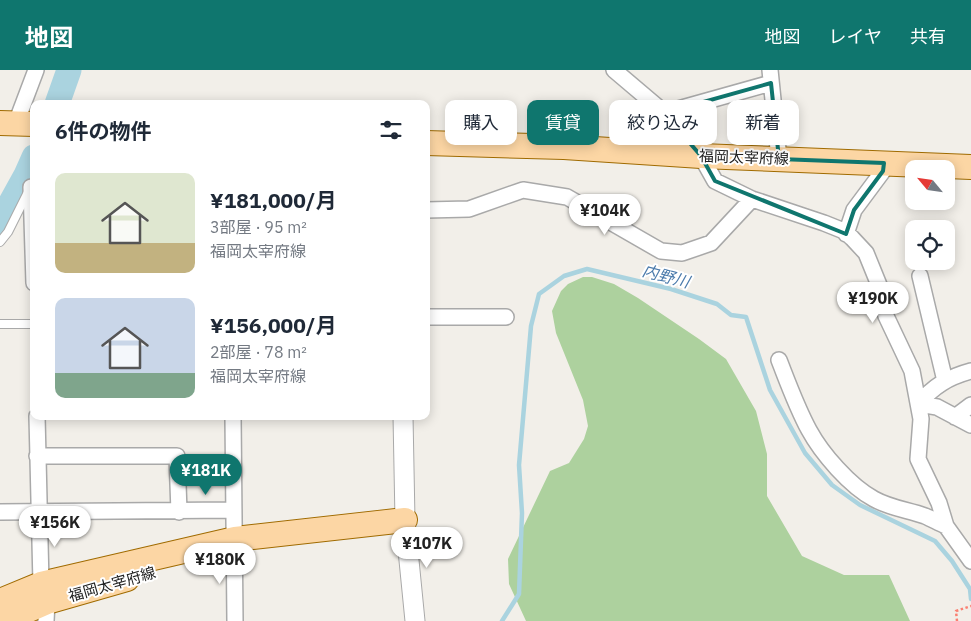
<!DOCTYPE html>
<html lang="ja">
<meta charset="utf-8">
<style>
:root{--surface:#fff;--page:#f6f6f7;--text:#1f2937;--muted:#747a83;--accent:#0f766e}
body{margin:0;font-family:"IBM Plex Sans","Noto Sans JP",sans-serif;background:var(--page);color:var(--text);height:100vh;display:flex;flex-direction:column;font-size:19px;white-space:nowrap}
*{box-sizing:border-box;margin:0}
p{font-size:16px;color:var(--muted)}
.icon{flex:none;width:28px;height:28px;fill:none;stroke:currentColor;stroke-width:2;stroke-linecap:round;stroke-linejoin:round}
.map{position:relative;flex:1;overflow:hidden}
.drawer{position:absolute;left:30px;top:30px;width:400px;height:320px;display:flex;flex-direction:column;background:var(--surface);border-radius:10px;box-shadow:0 2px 12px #0003}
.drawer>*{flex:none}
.top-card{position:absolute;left:445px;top:30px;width:450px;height:45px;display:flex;gap:10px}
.needle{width:32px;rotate:299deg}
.tools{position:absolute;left:905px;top:90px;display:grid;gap:10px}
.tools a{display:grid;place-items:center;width:50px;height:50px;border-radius:10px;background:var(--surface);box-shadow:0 2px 12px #0003;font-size:25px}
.price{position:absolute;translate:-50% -42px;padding:0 11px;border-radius:18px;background:#fff;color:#222;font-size:16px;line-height:32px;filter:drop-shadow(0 1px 2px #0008)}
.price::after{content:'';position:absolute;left:50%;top:30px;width:15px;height:11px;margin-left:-8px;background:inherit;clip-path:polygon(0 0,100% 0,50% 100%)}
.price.on{background:var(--accent);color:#fff}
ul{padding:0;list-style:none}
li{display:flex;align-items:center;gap:15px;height:125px;padding:0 25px}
li span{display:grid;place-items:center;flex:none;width:140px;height:100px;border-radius:10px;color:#555}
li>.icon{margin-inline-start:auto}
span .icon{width:60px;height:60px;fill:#fffc;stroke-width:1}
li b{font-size:21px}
h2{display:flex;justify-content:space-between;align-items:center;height:60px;padding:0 25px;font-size:21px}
.tag{padding:0 18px;border-radius:10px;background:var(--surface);box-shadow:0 2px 12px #0003;font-size:18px;line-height:45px}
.tag.on{background:var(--accent);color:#fff}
header{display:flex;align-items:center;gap:30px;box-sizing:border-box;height:70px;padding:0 25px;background:var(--accent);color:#fff}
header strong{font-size:24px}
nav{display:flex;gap:28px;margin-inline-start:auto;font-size:18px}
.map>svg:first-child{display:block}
.forest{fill:#add19e}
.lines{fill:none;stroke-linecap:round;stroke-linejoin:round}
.stream{stroke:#aad3df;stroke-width:4.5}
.river{stroke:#aad3df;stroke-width:25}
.service-casing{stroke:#a9a9a9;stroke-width:10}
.minor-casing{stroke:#a9a9a9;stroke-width:18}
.tertiary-casing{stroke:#a9a9a9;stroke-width:21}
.primary-casing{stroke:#a06b00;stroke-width:26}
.path{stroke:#fa8072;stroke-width:2.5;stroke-dasharray:2.5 2.5;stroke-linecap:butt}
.service{stroke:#fff;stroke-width:8}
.minor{stroke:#fff;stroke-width:15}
.tertiary{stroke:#fff;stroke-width:19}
.primary{stroke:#fcd6a4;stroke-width:24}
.marked{fill:none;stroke:#0f766e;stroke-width:4;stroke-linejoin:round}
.labels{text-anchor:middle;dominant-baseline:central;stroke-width:4;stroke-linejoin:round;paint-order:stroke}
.street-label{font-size:15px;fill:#222;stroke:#fff}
.water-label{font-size:16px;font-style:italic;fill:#4a7aab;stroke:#fff}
</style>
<header>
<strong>地図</strong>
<nav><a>地図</a><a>レイヤ</a><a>共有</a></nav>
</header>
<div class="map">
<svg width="971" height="551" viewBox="0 0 971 551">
<rect width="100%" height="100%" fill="#f2efe9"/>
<path class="forest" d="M583 207H592L614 214 638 228 699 269 726 289 756 341 767 384V426L802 486 844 505H889L910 551H526L509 514 508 489 550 401 569 393 584 369 588 356 583 330 556 263 552 241 561 221 568 214Z"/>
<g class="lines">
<path class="stream" d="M502 551 519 524 522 443 519 395 531 256 539 224 564 206 587 199 671 219 717 234 731 245 746 247 770 320 805 383 832 415 860 435 935 471 952 491 970 519 971 529"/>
<path class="river" d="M57 34 69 0
M0 152 26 105 34 87"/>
<g class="service-casing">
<path id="service" d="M0 172 8 162 28 122
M0 254H34"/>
</g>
<g class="minor-casing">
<path id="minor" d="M614 0 673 50 701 86 715 111 752 129 824 153 844 161 852 168 866 183 879 215 886 246 912 301 921 349 918 389 939 433 946 456 971 491
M770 0 779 89
M664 43 771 13
M16 53 36 0
M31 117 34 213
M426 140 469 139 523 120 567 127 661 181 682 183 711 173 752 129
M846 164 854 140 883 101 884 93
M920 206 945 311
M426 247H506
M779 290C788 313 797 338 809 360 822 384 850 416 874 429 890 438 908 440 925 446 932 449 939 453 946 456
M971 301C949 307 933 316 919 334L937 337 971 355
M37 346 41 514 47 532 46 551
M233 346 235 551
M955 347 971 335
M37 386H177L179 442
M0 442 233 440"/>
</g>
<g class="tertiary-casing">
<path id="tertiary" d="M403 346 405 450 415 551"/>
</g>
<g class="primary-casing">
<path id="primary" d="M0 53 34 54
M426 73 564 77 701 86 971 97
M0 531 41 514 235 469 405 450
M4 551 47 532 127 509"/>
</g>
<path class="path" d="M957 551 956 541 971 536"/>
<use href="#service" class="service"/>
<use href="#minor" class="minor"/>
<use href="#tertiary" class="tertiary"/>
<use href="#primary" class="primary"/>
</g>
<path class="marked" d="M771 13 779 89 884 93 883 101 854 140 846 164 715 111 701 86 664 43Z"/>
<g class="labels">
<g class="street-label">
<text transform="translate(744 87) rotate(2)">福岡太宰府線</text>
<text transform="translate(112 514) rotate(-16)">福岡太宰府線</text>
</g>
<g class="water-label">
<text transform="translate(666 206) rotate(15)">内野川</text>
</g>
</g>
</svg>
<div class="tools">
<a><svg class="needle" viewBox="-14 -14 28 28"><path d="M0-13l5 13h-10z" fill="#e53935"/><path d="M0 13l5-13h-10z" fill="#747a83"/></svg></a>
<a><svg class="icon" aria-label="locate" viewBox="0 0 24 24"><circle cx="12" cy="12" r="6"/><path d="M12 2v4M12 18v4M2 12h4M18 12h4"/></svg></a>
</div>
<b class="price" style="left:605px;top:166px">¥104K</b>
<b class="price" style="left:873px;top:254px">¥190K</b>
<b class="price on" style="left:206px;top:426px">¥181K</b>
<b class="price" style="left:55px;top:478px">¥156K</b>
<b class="price" style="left:427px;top:499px">¥107K</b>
<b class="price" style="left:220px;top:515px">¥180K</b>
<div class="top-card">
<a class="tag">購入</a>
<a class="tag on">賃貸</a>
<a class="tag">絞り込み</a>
<a class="tag">新着</a>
</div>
<section class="drawer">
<h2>6件の物件<svg class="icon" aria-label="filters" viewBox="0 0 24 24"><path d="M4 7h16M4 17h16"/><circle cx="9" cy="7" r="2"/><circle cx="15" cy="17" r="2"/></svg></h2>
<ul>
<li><span style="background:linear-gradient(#dfe7d0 70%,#c2b280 0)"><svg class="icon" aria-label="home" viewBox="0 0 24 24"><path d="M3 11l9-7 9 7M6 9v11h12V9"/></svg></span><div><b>¥181,000/月</b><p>3部屋 · 95 m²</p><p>福岡太宰府線</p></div></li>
<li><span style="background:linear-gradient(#c9d6e8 75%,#7fa58c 0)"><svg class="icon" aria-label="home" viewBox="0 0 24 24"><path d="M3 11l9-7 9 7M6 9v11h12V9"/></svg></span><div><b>¥156,000/月</b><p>2部屋 · 78 m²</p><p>福岡太宰府線</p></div></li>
</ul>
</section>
</div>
